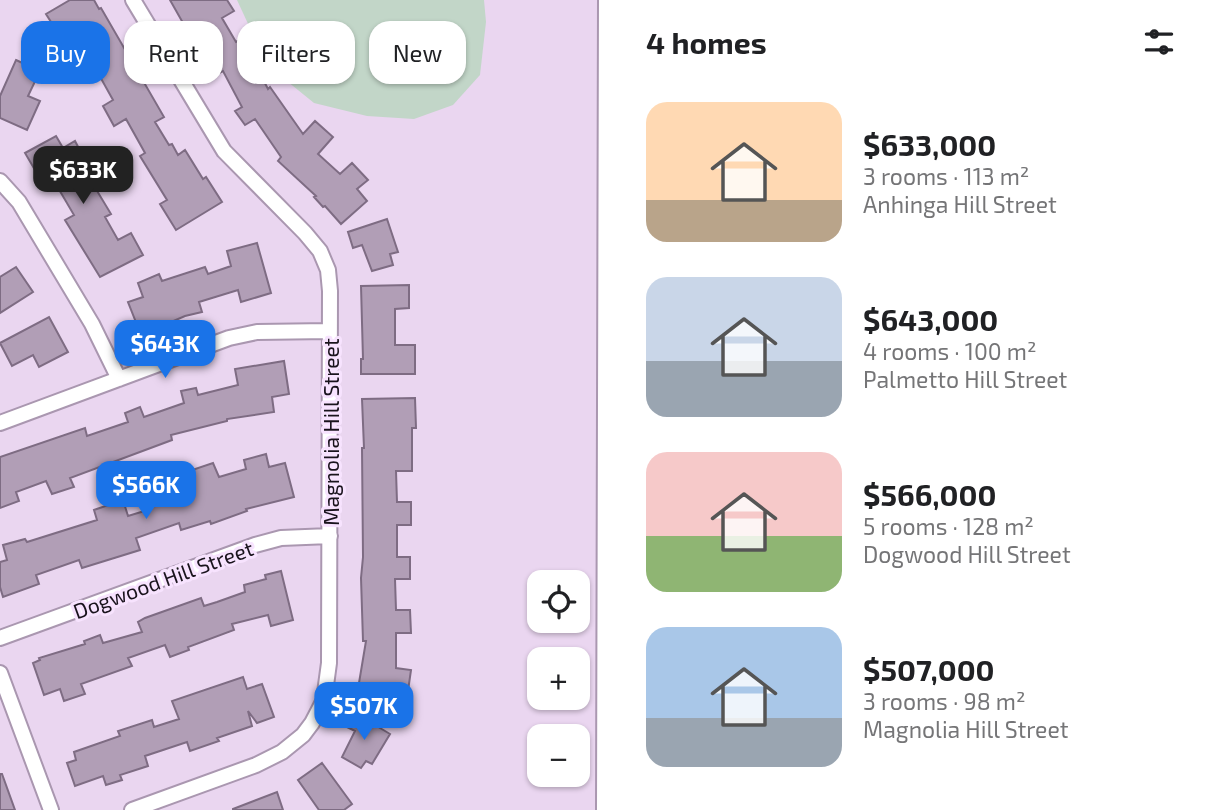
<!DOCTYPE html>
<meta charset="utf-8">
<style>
:root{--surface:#fff;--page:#f6f6f6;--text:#202124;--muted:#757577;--accent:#1a73e8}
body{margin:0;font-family:"Exo 2",sans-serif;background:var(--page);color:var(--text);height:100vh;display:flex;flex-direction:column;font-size:26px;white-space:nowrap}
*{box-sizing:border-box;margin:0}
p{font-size:23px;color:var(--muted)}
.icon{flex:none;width:38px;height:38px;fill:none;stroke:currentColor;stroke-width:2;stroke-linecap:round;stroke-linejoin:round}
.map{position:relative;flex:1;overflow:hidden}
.panel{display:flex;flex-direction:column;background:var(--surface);width:602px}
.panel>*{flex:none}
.hud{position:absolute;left:21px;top:21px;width:485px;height:63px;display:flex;gap:14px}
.controls{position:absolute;left:527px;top:570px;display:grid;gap:14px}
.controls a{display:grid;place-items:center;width:63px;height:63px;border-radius:14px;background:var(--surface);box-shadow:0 2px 5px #0004;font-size:35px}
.price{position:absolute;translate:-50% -60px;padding:0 16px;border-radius:14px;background:var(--accent);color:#fff;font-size:23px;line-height:46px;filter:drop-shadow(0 2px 4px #0008)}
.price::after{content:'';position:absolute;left:50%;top:42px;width:21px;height:16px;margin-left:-10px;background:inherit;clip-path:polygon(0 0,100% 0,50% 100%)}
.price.current{background:#222;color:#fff}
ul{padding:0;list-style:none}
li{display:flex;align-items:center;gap:21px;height:175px;padding:0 35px}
li span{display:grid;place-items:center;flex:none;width:196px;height:140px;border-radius:21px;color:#555}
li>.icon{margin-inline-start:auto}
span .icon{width:84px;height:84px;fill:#fffc;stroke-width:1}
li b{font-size:30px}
h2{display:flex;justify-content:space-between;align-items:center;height:84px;padding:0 35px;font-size:30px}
.tag{padding:0 24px;border-radius:21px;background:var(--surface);box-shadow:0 2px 5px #0004;font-size:24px;line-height:63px}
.tag.current{background:var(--accent);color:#fff}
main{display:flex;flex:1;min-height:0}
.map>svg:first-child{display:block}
.green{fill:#c2d6c8}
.building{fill:#b19eb6;stroke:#7e6c83;stroke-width:2}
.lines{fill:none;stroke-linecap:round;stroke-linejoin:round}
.minor-casing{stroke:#aa97b0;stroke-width:18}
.minor{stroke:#fff;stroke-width:14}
.labels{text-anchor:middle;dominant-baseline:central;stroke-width:6;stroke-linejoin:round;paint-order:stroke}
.street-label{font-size:21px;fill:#19131c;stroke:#f7e3fe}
</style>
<main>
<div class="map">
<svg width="611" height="810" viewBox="0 0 611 810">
<rect width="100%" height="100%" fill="#ead6f0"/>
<path class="green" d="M237 0H484L486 22 480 75 453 105 414 119 367 116 314 103 277 73 263 56Z"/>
<path class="building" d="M70 0H94L99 9 101 8 164 117 155 122 169 145 172 144 178 155 185 150 203 179 206 177 222 202 176 230 160 204 167 200 140 156 145 153 126 119 114 126 103 106 113 100 98 73 84 81 72 60 85 53 69 27 58 33 46 14Z
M170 0H227L234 11 222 18 236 42 242 39 268 89 270 87 303 134 315 121 333 137 318 154 340 174 352 163 368 180 357 189 367 201 341 224 325 206 323 207 314 197 316 196 278 161 281 157 255 119 245 125 235 111 242 107 223 71 213 76Z
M16 60 40 71 28 96 40 101 27 130 0 118V96Z
M56 136 63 148 75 141 87 164 82 166 111 214 105 217 118 240 131 233 143 255 100 277 65 220 74 215 54 181 45 187 25 153Z
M387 219 398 252 390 254 393 265 372 271 362 245 353 248 348 232Z
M257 243 271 293 241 302 238 290 199 302 202 312 185 316 141 335 128 302 143 297 138 283 159 274 162 281 205 267 208 274 231 266 227 251Z
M16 267 33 292 0 313V277Z
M409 285V308L395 309V345H415V374H361V359H363L361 286Z
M49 317 68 352 39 367 33 355 12 366 0 343Z
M284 361 289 394 272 397 274 412 227 419V421L171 435 172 440 70 478 74 487 52 494 46 481 16 492 19 501 0 508V457L85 428 87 436 128 422 125 413 140 407 144 417 184 403 181 391 196 388 198 395 238 385 235 369Z
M415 398 416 428H412V471H396L397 502H411V525H397V557H410V579H395L396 610H410L411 633H396V668L411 670 408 691 393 689 391 706 356 701 366 641H363L361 578 363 557 362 448H364L362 399Z
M266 454 269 467 285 463 294 497 246 509 247 511 211 524 210 521 181 530 179 523 136 538 140 550 82 568 79 560 36 575 39 584 3 597 0 587V562L7 560 3 545 25 539 27 542 97 520 94 510 123 500 128 516 151 509 148 499 194 482 189 471 213 463 219 477 246 469 244 460Z
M281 571 293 620 271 626 268 615 232 624 234 630 188 647 189 650 170 657 165 645 128 658 132 666 81 684 85 694 64 701 60 689 44 695 33 663 40 660 39 658 85 644 84 641 100 635 103 643 142 632 138 622 145 618 201 598 204 606 217 602 245 592 244 585 266 579 265 575Z
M243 677 247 689 262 684 274 717 257 723 248 711 252 726 217 738 219 741 190 751 187 742 145 756 148 766 120 775 122 780 106 785 103 776 75 786 67 763 76 760 74 752 120 736 118 731 152 720 154 727 179 719 172 701Z
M355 713 390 734 372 764 366 761 361 768 342 757 355 731 347 727Z
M322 763 352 804 344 810H319L298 780Z
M0 774H2L15 810H0Z
M277 792 283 810H233V809Z"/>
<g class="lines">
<g class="minor-casing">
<path id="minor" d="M0 181 19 202 92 324 119 379
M0 423 229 338 257 332 329 331
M0 638 255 545 281 538 330 536
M0 673 51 810
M132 810 256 765 282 752 303 735 312 723 324 700 329 663 330 291 328 270 320 251 305 233 224 151 133 0
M604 810 606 0"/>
</g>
<use href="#minor" class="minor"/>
</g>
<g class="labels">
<g class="street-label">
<text transform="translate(330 432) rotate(-90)">Magnolia Hill Street</text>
<text transform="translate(163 579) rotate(-20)">Dogwood Hill Street</text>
</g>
</g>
</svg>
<div class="controls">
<a><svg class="icon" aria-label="locate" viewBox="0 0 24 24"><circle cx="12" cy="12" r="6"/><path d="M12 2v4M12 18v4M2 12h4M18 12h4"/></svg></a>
<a>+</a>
<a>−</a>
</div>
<b class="price current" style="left:83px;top:206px">$633K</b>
<b class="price" style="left:165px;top:380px">$643K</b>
<b class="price" style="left:146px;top:521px">$566K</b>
<b class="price" style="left:364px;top:742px">$507K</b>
<div class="hud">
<a class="tag current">Buy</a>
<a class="tag">Rent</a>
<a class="tag">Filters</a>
<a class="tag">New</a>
</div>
</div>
<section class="panel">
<h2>4 homes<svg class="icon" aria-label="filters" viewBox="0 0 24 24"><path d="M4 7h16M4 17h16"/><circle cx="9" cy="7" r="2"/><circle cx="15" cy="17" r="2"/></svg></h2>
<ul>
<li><span style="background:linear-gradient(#ffd9b3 70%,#b9a48a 0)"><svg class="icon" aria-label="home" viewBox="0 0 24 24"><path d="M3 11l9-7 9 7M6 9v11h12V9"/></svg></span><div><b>$633,000</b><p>3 rooms · 113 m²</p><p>Anhinga Hill Street</p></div></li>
<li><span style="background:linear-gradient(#c9d6e8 60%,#9aa5b1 0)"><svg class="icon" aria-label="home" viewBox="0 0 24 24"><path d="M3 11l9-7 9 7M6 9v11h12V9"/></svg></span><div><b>$643,000</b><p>4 rooms · 100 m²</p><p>Palmetto Hill Street</p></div></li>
<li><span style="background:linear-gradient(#f6c9c9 60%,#8fb573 0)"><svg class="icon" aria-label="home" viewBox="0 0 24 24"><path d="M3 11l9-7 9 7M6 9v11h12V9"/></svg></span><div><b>$566,000</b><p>5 rooms · 128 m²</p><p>Dogwood Hill Street</p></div></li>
<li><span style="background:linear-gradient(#a9c7e8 65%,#9aa5b1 0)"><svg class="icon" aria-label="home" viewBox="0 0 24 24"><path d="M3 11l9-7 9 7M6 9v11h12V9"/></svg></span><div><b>$507,000</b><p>3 rooms · 98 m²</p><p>Magnolia Hill Street</p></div></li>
</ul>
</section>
</main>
